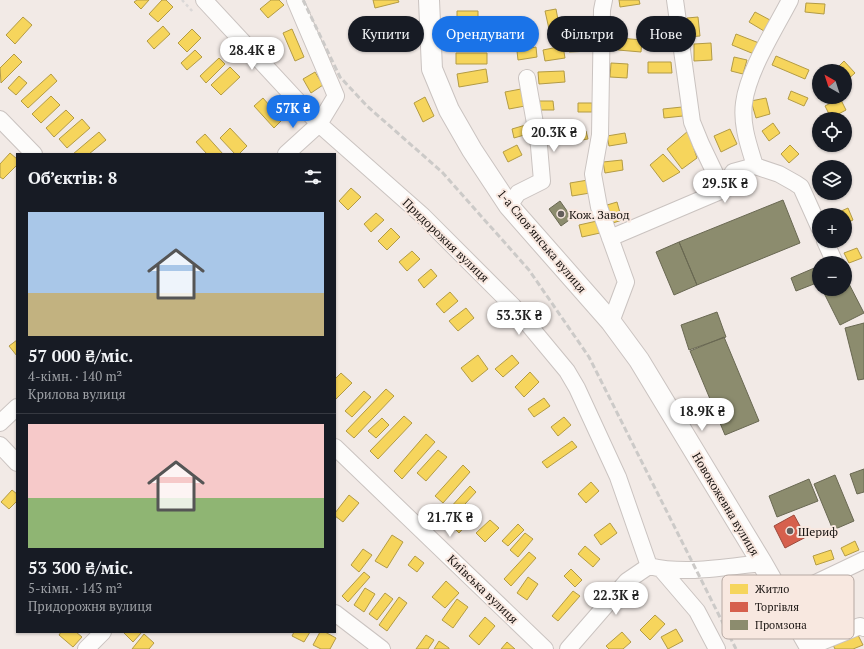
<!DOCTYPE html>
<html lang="uk">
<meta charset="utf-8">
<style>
:root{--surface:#171b24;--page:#242831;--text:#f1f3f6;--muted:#9ea1a6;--line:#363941;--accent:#1a73e8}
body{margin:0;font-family:"PT Serif",serif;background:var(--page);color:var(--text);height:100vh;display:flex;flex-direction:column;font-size:15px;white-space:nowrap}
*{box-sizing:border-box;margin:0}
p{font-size:13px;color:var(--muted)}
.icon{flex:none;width:22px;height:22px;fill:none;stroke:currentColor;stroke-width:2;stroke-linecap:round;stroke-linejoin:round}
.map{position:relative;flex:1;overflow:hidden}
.side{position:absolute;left:16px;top:153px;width:320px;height:480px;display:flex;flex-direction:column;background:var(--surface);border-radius:0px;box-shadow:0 1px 3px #0004}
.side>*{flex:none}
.hud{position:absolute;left:348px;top:16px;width:380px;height:36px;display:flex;gap:8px}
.needle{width:26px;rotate:321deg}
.tools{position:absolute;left:812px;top:64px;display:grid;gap:8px}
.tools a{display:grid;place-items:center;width:40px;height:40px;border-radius:50%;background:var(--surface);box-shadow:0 1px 3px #0004;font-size:20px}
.price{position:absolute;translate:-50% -34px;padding:0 9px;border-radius:14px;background:#fff;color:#222;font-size:13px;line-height:26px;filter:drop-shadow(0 1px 2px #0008)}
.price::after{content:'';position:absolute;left:50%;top:24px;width:12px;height:9px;margin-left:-6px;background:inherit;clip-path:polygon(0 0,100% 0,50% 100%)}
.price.selected{background:var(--accent);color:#fff}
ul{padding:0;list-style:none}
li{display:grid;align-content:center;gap:8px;height:212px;padding:0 12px}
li+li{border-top:1px solid var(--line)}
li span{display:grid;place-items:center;height:124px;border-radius:0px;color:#555}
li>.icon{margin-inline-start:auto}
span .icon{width:72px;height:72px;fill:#fffc;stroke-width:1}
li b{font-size:17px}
h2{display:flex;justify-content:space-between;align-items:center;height:48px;padding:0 12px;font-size:17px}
.pill{padding:0 14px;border-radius:18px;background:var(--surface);box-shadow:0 1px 3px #0004;font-size:14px;line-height:36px}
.pill.selected{background:var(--accent);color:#fff}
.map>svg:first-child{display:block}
.homes{fill:#f6d55c;stroke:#b39b45}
.shops{fill:#d6604d;stroke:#9d493b}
.industry{fill:#8c8c6e;stroke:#696852}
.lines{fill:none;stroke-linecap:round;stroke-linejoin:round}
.minor-casing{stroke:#cac3c0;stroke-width:18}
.tertiary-casing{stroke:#cac3c0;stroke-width:22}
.path{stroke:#dbd8d7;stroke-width:2.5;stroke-dasharray:3 3;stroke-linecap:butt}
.minor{stroke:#fdfcfb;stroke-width:16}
.tertiary{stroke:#fdfcfb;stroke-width:20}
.rail{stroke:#cccac8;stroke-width:3;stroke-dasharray:6 3;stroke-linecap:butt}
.poi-dot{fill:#645e5b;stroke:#f8e8e0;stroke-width:1.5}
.labels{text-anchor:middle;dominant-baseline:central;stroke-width:4;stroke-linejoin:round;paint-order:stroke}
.poi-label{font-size:12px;fill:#181310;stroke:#f8e8e0;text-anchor:start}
.street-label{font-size:12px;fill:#181310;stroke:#f8e8e0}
.key{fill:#f8e8e0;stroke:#b5a8a2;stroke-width:1}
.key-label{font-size:11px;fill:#181310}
</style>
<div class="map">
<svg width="864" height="649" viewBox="0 0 864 649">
<rect width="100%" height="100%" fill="#f2eae6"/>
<path class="homes" d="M137 0H149L141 9 134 2Z
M162 0H166L173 7 158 22 149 14Z
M271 0H279L284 5 268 18 260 9Z
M373 0H398L399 2 375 8Z
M619 0H639L640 4 620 7Z
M806 3 825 4 824 14 805 12Z
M556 9 561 36 551 38 545 11Z
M457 11H478V24H457Z
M755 12 770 20 764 31 749 22Z
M23 17 32 25 15 44 6 35Z
M698 17 700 36 688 37 687 18Z
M573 18H592V27H573Z
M163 26 170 34 154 49 147 41Z
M676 26 677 36 652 39 650 29Z
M192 29 201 38 187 52 178 43Z
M292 29 304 57 295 61 283 33Z
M405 29 410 40 391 47 387 35Z
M736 34 759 43 754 54 732 45Z
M455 36 485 37V46L455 45Z
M568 38H591V51L569 52Z
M620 38 642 40 641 52 618 50Z
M711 43 712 60 694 61V44Z
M563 46 565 58 545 61 543 50Z
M536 47 537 57 518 60 517 51Z
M195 50 202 57 187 70 181 63Z
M456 53H487V64H456Z
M14 54 22 62 1 83 0 68Z
M776 56 809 70 805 79 772 65Z
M734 57 747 60 743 74 731 71Z
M219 58 225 64 206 83 200 76Z
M844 61 855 73 847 80 845 78V71H838L836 69Z
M648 62H671L672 73H648Z
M611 63 628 64 627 78 610 77Z
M230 67 240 77 221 95 211 85Z
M486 69 488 82 459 87 457 74Z
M564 71 565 82 539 84 538 72Z
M315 72 323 85 311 93 303 79Z
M51 74 57 81 28 108 21 101Z
M19 76 27 83 16 95 8 88Z
M521 89 525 106 509 109 505 92Z
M791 91 808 98 804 106 788 99Z
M51 96 60 105 41 123 32 114Z
M425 97 434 116 423 122 414 103Z
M263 98 282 120 274 128 254 106Z
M766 98 770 114 756 118 751 101Z
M840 98 846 110 831 118 825 106Z
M538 101H553L554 110H538Z
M578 103H592V112H578Z
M682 107 683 116 664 118 663 109Z
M66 110 74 118 54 137 46 128Z
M82 119 90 128 67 148 59 139Z
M773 123 780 133 769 141 762 131Z
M529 124 531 133 514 138 512 129Z
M230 128 247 146 239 154H235L220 138Z
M730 129 737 144 721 152 714 136Z
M586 131 588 139 575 141 573 133Z
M688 131 697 158 682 169 667 149Z
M99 132 106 140 89 154H73Z
M625 133 627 143 609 146 607 136Z
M205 134 223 154H207L196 142Z
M517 145 522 155 508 162 503 152Z
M790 145 799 154 789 163 781 154Z
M10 153 17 159V165L3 179 0 177V164Z
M663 154 680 172 663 182 650 165Z
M622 160 623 170 605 173 603 162Z
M588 180 590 193 572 196 570 183Z
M351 188 361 197 348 210 339 201Z
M617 202 622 220 613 223 607 205Z
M848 208 853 220 845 224V215H841L839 212Z
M376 213 384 220 371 232 364 224Z
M597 221 600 233 582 237 579 225Z
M391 228 400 237 387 250 378 241Z
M857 248 862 258 849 263 844 253Z
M412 251 420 259 407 271 399 262Z
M431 269 437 276 424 288 418 280Z
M450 292 458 301 444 313 436 304Z
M466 308 474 318 458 331 449 321Z
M17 340V356L9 346Z
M478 355 488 369 472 382 461 368Z
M512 355 519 363 503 377 495 369Z
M530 372 539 382 524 397 515 387Z
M341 373 352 383 335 400V379Z
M386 389 394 396 354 438 346 431Z
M364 391 371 397 352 417 345 411Z
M544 398 550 406 534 417 528 409Z
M404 416 412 423 378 459 370 451Z
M564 417 571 425 558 436 551 427Z
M382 418 389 425 376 438 368 431Z
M426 434 435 442 402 479 394 471Z
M572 441 577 447 547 468 542 462Z
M438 450 447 457 426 481 417 473Z
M463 465 470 472 443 503 435 496Z
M591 482 599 491 586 503 578 494Z
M470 486 476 492 455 515 449 509Z
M12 490 17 494V501L9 509 1 502Z
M349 495 359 503 343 522 335 516V513Z
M465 509 474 517 459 533 450 524Z
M490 520 499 528 485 542 476 533Z
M610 523 617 533 601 545 594 535Z
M518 524 524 530 508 546 502 541Z
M525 533 533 539 518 557 510 550Z
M392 535 403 542 387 568 375 561Z
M855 541 859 550 845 556 841 548Z
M585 546 600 559 593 567 578 554Z
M363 549 372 555 359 572 351 565Z
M831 550 834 559 816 565 813 556Z
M529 552 536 558 511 586 504 579Z
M415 556 424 563 417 572 408 565Z
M571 569 582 580 575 587 564 576Z
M364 572 370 577 348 602 342 596Z
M528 577 538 584 527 600 517 593Z
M446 581 459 593 445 608 432 597Z
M365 588 375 594 364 612 354 605Z
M573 591 580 596 558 621 552 616Z
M385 593 393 599 377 620 369 614Z
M399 597 407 603 387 631 379 625Z
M457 599 468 607 453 628 442 620Z
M655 615 665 624 650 640 640 630Z
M485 617 495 626 479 645 469 636Z
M676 629 683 641 668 649 661 637Z
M61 632H76L82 637 73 647 59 635Z
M123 632H142L133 642Z
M294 632H310L304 642 292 636Z
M320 632H325L336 638 330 649H321L313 645Z
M622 632 631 642 623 649H609L606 646Z
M144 634 154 643 149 649H132Z
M426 635 434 640 428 649H416Z
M858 635 863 645 853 649H835L833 645Z
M439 641 449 648V649H434Z
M507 642 515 649H501Z"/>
<path class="shops" d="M794 515 806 537 785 548 774 526Z"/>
<path class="industry" d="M783 200 800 243 697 285 679 242Z
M560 201 572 218 561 226 549 209Z
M679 242 697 285 674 295 656 252Z
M819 266V282L796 291 791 278Z
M847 280 864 313 840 325 824 293 831 289H845V282Z
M717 312 726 337 689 350 681 325Z
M864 323V379L858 380 845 328Z
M724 337 759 421 725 435 690 351Z
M864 469V492L857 494 850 474Z
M835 475 854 521 833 530 814 484Z
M809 479 818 501 777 517 769 496Z"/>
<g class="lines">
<g class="minor-casing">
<path id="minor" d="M204 0 319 124 423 216 513 306 567 371 577 388 618 477 649 566C685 575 725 567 762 563
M604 0 602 10 600 135 593 174 599 207 626 282 611 322
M675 0 692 122 701 144 723 190
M0 119 34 154
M286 154 319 124 336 96 295 0
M755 166C749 146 741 125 744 103 748 71 775 29 790 0
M509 206 518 193 542 181 539 146 527 78
M610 238 723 190 733 172 755 166 779 174 795 183 801 187 819 227
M825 241 835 263
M0 423 17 407
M0 445 17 463
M335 447 545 649
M661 569 697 611 717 649
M782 599 864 560
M335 613 382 649
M809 647 860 626 864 628
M86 649 103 632
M568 649 627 581 649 566"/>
</g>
<g class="tertiary-casing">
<path id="tertiary" d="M429 0 432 69 449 110 472 150 509 206 611 322 639 360 762 563 811 649"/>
</g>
<path class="path" d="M182 0 194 13"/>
<use href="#minor" class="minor"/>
<use href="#tertiary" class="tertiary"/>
<path class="rail" d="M303 0 340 77 367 106 442 172 529 270 589 357 736 649"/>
</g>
<g class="poi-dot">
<circle cx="561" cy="214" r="4"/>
<circle cx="790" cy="531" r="4"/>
</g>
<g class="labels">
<g class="poi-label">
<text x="569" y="214">Кож. Завод</text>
<text x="798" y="531">Шериф</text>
</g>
<g class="street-label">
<text transform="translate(446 240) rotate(44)">Придорожня вулиця</text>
<text transform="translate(542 241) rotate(50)">1-а Слов’янська вулиця</text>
<text transform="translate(726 504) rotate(59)">Новокожевна вулиця</text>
<text transform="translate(483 589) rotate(44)">Київська вулиця</text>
</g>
</g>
<rect x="722" y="575" width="132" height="64" rx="6" class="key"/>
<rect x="730" y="584" width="18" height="10" fill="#f6d55c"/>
<rect x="730" y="602" width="18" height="10" fill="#d6604d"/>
<rect x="730" y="620" width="18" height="10" fill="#8c8c6e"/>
<g class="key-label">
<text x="755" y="593">Житло</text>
<text x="755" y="611">Торгівля</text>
<text x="755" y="629">Промзона</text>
</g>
</svg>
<div class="tools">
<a><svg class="needle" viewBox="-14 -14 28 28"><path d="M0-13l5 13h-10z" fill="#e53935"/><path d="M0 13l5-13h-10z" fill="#9ea1a6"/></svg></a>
<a><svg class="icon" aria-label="locate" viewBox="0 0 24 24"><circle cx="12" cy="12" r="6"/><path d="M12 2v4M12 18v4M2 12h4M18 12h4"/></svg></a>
<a><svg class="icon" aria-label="layers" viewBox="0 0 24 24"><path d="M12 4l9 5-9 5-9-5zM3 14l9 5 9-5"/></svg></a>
<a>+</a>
<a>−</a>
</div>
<b class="price" style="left:252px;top:71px">28.4K ₴</b>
<b class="price selected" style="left:293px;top:129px">57K ₴</b>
<b class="price" style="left:554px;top:153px">20.3K ₴</b>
<b class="price" style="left:725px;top:204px">29.5K ₴</b>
<b class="price" style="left:519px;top:336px">53.3K ₴</b>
<b class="price" style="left:702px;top:432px">18.9K ₴</b>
<b class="price" style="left:450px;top:538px">21.7K ₴</b>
<b class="price" style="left:616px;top:616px">22.3K ₴</b>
<div class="hud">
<a class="pill">Купити</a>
<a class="pill selected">Орендувати</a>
<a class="pill">Фільтри</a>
<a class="pill">Нове</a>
</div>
<section class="side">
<h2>Об’єктів: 8<svg class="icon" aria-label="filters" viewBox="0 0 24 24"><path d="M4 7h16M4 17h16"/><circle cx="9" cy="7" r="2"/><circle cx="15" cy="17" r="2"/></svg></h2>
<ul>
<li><span style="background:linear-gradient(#a9c7e8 65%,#c2b280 0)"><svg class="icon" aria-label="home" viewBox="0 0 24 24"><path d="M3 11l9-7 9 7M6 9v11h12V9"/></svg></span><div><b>57 000 ₴/міс.</b><p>4-кімн. · 140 m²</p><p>Крилова вулиця</p></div></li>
<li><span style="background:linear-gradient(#f6c9c9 60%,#8fb573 0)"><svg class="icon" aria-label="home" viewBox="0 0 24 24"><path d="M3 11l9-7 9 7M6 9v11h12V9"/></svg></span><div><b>53 300 ₴/міс.</b><p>5-кімн. · 143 m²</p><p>Придорожня вулиця</p></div></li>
</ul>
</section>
</div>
